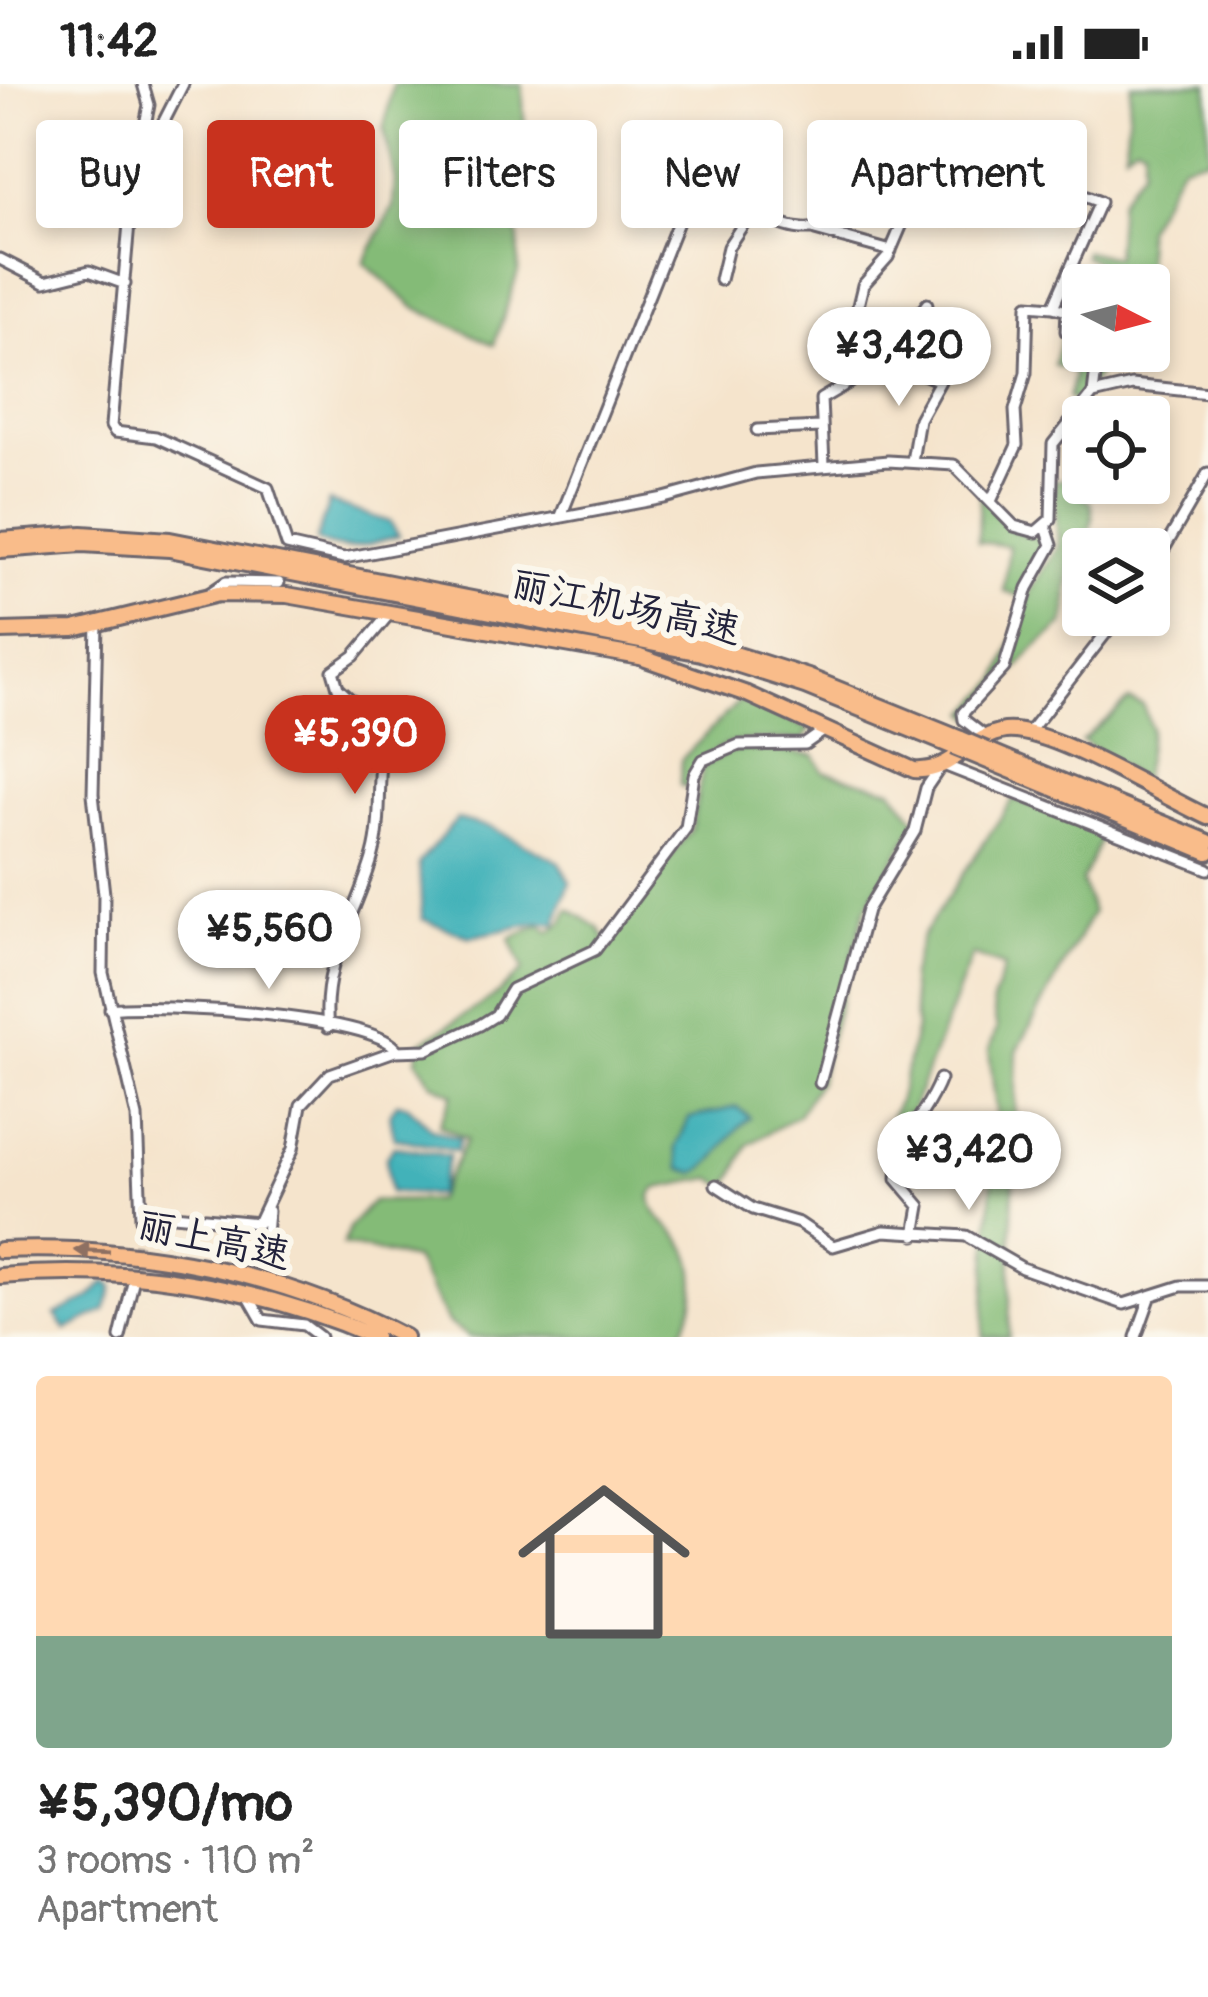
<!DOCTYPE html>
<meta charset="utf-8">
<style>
:root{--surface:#fff;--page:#f6f6f6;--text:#222;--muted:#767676;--line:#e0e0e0;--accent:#c8321e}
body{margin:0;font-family:Pangolin,"LXGW WenKai TC",sans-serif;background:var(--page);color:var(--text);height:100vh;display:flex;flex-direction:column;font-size:45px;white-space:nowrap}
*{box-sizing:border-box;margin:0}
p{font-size:39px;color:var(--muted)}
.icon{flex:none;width:66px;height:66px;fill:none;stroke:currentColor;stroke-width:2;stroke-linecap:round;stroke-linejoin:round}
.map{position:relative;height:1253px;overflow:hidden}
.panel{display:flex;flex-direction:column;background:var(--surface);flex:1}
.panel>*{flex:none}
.banner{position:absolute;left:36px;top:36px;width:1137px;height:108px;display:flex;gap:24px}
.needle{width:78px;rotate:96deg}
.tools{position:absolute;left:1062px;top:180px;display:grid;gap:24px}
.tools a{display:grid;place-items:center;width:108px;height:108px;border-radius:12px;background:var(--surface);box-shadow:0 6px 18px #0003;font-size:60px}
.price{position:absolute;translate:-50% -102px;padding:0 27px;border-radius:42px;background:#fff;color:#222;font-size:39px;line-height:78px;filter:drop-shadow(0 3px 6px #0008)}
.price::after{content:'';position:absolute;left:50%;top:72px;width:36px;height:27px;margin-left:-18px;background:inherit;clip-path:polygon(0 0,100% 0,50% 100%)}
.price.active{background:var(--accent);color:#fff}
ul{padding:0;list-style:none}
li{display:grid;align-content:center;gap:24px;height:636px;padding:0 36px}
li+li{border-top:3px solid var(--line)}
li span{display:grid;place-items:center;height:372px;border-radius:12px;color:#555}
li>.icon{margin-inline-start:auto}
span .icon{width:216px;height:216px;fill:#fffc;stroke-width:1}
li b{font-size:51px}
.pill{padding:0 42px;border-radius:12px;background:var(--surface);box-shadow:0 6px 18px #0003;font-size:42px;line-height:108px}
.pill.active{background:var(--accent);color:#fff}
.status{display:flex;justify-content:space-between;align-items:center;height:84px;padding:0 60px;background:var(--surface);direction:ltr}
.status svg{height:33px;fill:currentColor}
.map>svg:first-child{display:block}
.forest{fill:#84bb77;stroke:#536e59;stroke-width:3}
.water{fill:#42b2b9;stroke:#326a7a;stroke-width:3}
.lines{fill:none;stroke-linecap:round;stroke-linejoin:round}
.minor-tunnel{stroke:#cbbdaf;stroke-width:9;stroke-dasharray:9 4.5;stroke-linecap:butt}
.minor-casing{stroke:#6c666e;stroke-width:15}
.highway-casing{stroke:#6c666e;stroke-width:20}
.minor{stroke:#fff;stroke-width:9}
.highway{stroke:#f9bc8a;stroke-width:14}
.highway-bridge-casing{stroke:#6c666e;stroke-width:20;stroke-linecap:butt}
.highway-bridge{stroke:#f9bc8a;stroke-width:14}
.oneway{fill:#8e6f62}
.labels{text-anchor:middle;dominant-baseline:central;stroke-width:12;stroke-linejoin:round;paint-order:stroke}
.street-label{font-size:39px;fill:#22223b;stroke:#fbf7ec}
</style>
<div class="status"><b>11:42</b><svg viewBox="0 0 49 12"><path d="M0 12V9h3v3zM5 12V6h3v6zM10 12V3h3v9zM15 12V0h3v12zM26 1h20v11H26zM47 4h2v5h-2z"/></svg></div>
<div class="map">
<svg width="1208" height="1253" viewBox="0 0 1208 1253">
<rect width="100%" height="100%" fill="#fbf7ec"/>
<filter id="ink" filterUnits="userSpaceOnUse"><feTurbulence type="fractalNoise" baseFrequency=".00833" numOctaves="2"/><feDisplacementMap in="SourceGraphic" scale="24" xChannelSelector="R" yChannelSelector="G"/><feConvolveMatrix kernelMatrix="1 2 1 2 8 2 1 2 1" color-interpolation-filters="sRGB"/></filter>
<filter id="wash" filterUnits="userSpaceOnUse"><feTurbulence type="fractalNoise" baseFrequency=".004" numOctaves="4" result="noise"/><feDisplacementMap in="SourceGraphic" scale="48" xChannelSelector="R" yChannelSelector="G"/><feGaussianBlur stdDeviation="2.7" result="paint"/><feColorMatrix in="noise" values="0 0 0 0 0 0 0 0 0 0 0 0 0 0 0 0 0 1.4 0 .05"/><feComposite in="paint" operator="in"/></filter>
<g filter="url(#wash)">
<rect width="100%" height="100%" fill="#f5e4cc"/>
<path class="forest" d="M393 0H522L524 35 544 93 501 109 519 155 518 188 494 261 414 223 364 179 393 123 395 96 384 45Z
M1131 0H1208V73L1182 80 1145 145 1147 201H1116L1120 188 1084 172 1085 167 1115 173 1119 117 1142 85 1144 62 1136 59 1125 67Z
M1062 251 1083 258V267H1116L1078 318 1068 314 1075 289 1054 281Z
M1054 396H1073L1074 408 1091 419C1098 447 1079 458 1071 482 1065 501 1070 521 1064 540L1034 565 975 635 968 629 998 596 1032 504 1058 462Z
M980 411 1012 446 1044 455 1022 513 1004 507 1009 462 978 458Z
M740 616 810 645 803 656C747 657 714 646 686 704L680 701 681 676Z
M1129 616 1143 621 1151 645 1142 697 1082 657Z
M752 664 814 671 823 687 892 705 917 737 865 826 818 999 798 1031 748 1061 728 1103 712 1094 657 1104 651 1112C653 1138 672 1140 684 1159 701 1185 697 1232 676 1253H469L448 1239 414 1175 343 1161 350 1142 373 1117 436 1116 467 1055 439 1041 453 1010 432 999 417 976 420 959 492 914 523 886 510 855 540 841 549 848 563 838 569 825 599 844 607 858 691 746 703 683 728 668Z
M1013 715 1104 747 1082 797 1092 829 1017 967 1009 1253H983L996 1026 989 966 997 945 992 918 1004 883 972 871 894 1072 879 1059 898 1018 916 944 910 894 922 852Z"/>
<path class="water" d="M329 418 390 438 399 452C371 459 343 473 316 456Z
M457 735 490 743 560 778 570 798 556 840 538 839 470 853 422 835 419 779Z
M397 1019 407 1021 431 1045 460 1055 456 1067 394 1054 390 1030Z
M737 1023 750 1034C727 1049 720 1079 695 1089L681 1085 676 1064 689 1034Z
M394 1062 449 1072 438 1111 390 1108 386 1073Z
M106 1197 113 1203 105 1227 66 1246 55 1231 89 1214Z"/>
</g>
<g filter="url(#ink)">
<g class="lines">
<path class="minor-tunnel" d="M133 1195 141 1135
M250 1215 266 1151"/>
<g class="minor-casing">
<path id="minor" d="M143 0 149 21 132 106 111 342 115 348 156 353 268 404 287 461 344 474 664 414 756 389 888 377 954 381 1014 442 1036 448 1051 435 1053 360 1093 310 1132 301 1208 309
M139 86 183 0
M815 146 891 167
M0 175 45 198 89 187 125 200
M720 196 728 163 754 124
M1093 310 1098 267
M757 346 820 343
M912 377 919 335 940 297 919 288 909 273 918 232 927 220
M824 381 821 315 872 285 881 268 850 255 863 201 888 173 935 63
M991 417 1017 361 1015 326 1026 289 1028 221 1053 223
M561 432 705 70 737 90 760 131C858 183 843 77 907 63 953 53 1054 102 1100 118L1053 223 1067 227 1066 247 1083 254
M1149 491 1208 389
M207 511 226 498 279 499
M97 539 93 710 104 810 103 889 137 1033 141 1135
M1029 648 1120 531
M986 653 964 636 963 629 1004 584 1028 504 1052 461 1046 443
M946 682 1208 785
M110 925C156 919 374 931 397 966
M328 943C320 881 357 829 373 771 384 732 375 688 386 648L338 604 333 587 354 572 391 528
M820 999 867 826 915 747 926 704 939 685
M716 1101 753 1125 799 1139 833 1162 884 1147 966 1152 1022 1184 1124 1220 1181 1202H1208
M142 1128 258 1139 293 1065 301 1021 330 990 395 967 426 966 480 941 496 931 512 905 595 866 686 744 694 691 703 676 739 661 805 660 825 646
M266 1151 268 1127
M915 1151 920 1122 897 1095C897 1053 927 1031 940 995
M250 1215 262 1236 304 1241 320 1253
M120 1253 133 1198
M1136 1253 1150 1214"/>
</g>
<g class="highway-casing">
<path id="highway" d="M0 456 82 450 170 456 703 560 808 593 961 655
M0 466 82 460 169 465 701 569 805 602 954 663
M0 547 74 545 218 510 287 511 640 573 747 610 914 686C953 689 969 652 1005 647 1050 642 1161 712 1208 733
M987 666 1208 758
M981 674 1208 768
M0 1166C140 1160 280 1188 405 1253
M0 1192C128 1181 256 1201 375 1253"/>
</g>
<use href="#minor" class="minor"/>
<use href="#highway" class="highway"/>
<g class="highway-bridge-casing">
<path id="highway-bridge" d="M961 655 987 666
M954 663 981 674"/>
</g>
<use href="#highway-bridge" class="highway-bridge"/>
</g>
<defs><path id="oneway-solid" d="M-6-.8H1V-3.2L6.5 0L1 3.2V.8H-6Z" transform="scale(3)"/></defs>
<use class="oneway" href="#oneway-solid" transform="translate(92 1167) rotate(-177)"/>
</g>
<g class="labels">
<g class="street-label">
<text transform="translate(626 523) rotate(12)">丽江机场高速</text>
<text transform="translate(214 1156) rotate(12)">丽上高速</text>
</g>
</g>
</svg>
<div class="tools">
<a><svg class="needle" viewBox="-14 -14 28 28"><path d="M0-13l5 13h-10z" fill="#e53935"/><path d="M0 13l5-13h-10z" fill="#767676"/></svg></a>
<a><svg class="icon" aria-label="locate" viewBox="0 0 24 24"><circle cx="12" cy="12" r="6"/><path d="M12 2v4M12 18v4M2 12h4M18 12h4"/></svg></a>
<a><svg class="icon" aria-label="layers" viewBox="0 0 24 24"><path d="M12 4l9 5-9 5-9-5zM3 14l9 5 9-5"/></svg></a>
</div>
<b class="price" style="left:899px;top:325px">¥3,420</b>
<b class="price active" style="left:355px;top:713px">¥5,390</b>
<b class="price" style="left:269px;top:908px">¥5,560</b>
<b class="price" style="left:969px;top:1129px">¥3,420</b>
<div class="banner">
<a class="pill">Buy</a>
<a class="pill active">Rent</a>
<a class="pill">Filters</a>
<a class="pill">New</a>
<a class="pill">Apartment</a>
</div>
</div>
<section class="panel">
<ul>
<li><span style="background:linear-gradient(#ffd9b3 70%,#7fa58c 0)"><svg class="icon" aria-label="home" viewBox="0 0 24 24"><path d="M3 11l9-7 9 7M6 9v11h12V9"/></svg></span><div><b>¥5,390/mo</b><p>3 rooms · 110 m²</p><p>Apartment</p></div></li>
</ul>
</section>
